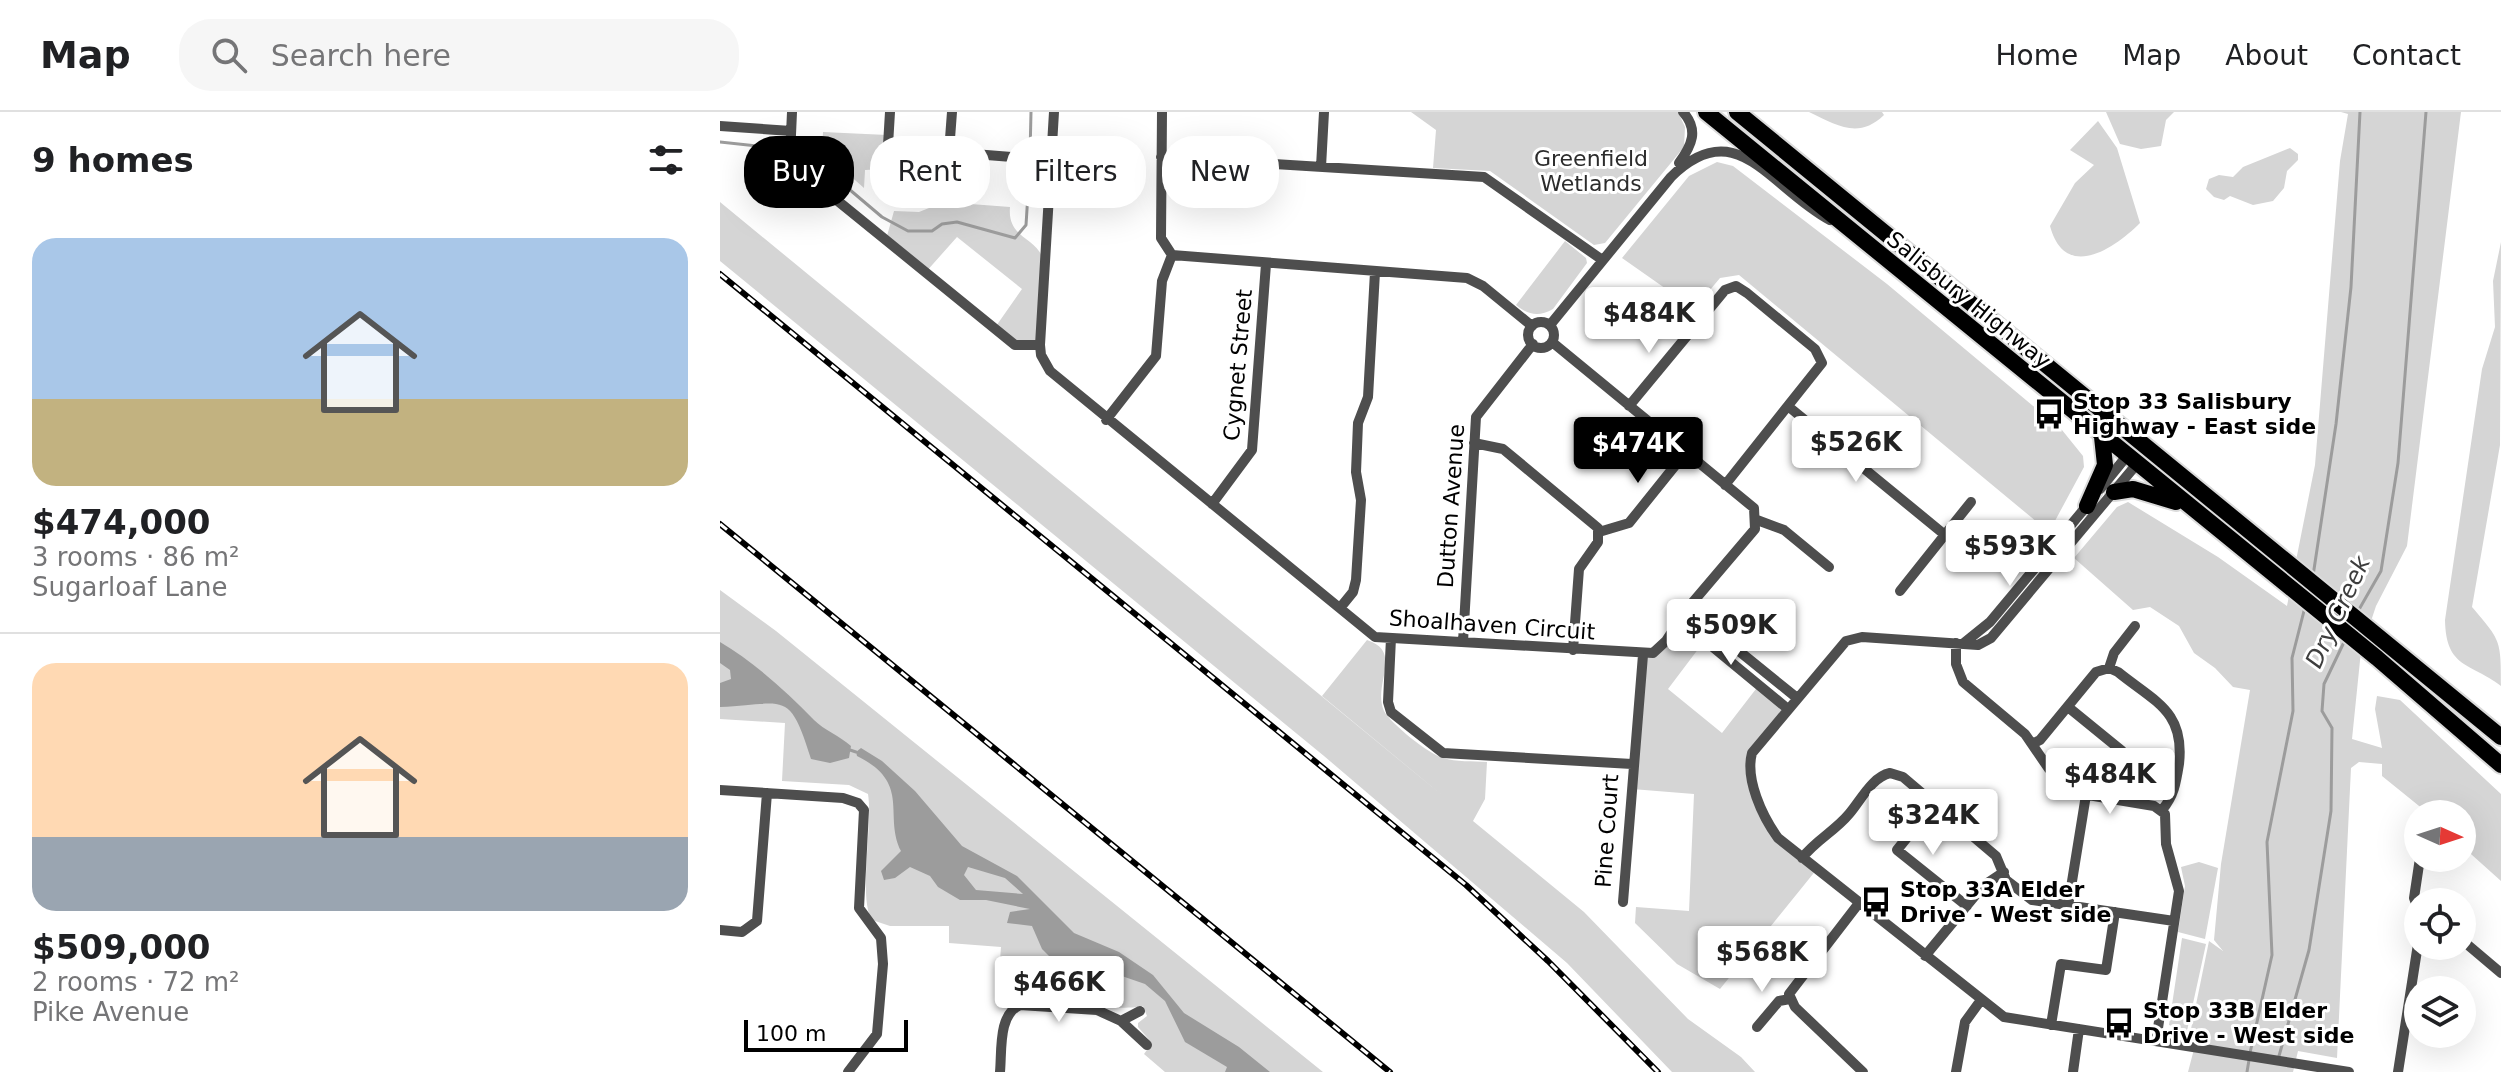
<!DOCTYPE html>
<meta charset="utf-8">
<style>
:root{--surface:#fff;--page:#f6f6f6;--text:#202124;--muted:#757577;--line:#e0e0e0;--accent:#000}
body{margin:0;font-family:"DejaVu Sans",sans-serif;background:var(--page);color:var(--text);height:100vh;display:flex;flex-direction:column;font-size:30px;white-space:nowrap}
*{box-sizing:border-box;margin:0}
p{font-size:26px;color:var(--muted)}
.icon{flex:none;width:44px;height:44px;fill:none;stroke:currentColor;stroke-width:2;stroke-linecap:round;stroke-linejoin:round}
.map{position:relative;flex:1;overflow:hidden}
.sheet{display:flex;flex-direction:column;background:var(--surface);width:720px}
.sheet>*{flex:none}
.top-card{position:absolute;left:24px;top:24px;width:760px;height:72px;display:flex;gap:16px}
.needle{width:52px;rotate:93deg}
.controls{position:absolute;left:1684px;top:688px;display:grid;gap:16px}
.controls a{display:grid;place-items:center;width:72px;height:72px;border-radius:50%;background:var(--surface);box-shadow:0 8px 32px #0002;font-size:40px}
.scale{position:absolute;left:24px;bottom:20px;width:164px;box-sizing:border-box;padding-left:8px;border:4px solid #000;border-top:0;font-size:22px;line-height:28px;white-space:nowrap;color:#000;-webkit-text-stroke:6px #fff;paint-order:stroke}
.price{position:absolute;translate:-50% -68px;padding:0 18px;border-radius:8px;background:#fff;color:#222;font-size:26px;line-height:52px;filter:drop-shadow(0 2px 4px #0008)}
.price::after{content:'';position:absolute;left:50%;top:48px;width:24px;height:18px;margin-left:-12px;background:inherit;clip-path:polygon(0 0,100% 0,50% 100%)}
.price.active{background:var(--accent);color:#fff}
ul{padding:0;list-style:none}
li{display:grid;align-content:center;gap:16px;height:424px;padding:0 32px}
li+li{border-top:2px solid var(--line)}
li span{display:grid;place-items:center;height:248px;border-radius:24px;color:#555}
li>.icon{margin-inline-start:auto}
span .icon{width:144px;height:144px;fill:#fffc;stroke-width:1}
li b{font-size:34px}
h2{display:flex;justify-content:space-between;align-items:center;height:96px;padding:0 32px;font-size:34px}
.pill{padding:0 28px;border-radius:32px;background:var(--surface);box-shadow:0 8px 32px #0002;font-size:28px;line-height:72px}
.pill.active{background:var(--accent);color:#fff}
header{display:flex;align-items:center;gap:48px;box-sizing:border-box;height:112px;padding:0 40px;background:var(--surface);border-bottom:2px solid var(--line)}
header strong{font-size:38px}
nav{display:flex;gap:44px;margin-inline-start:auto;font-size:28px}
.search{width:560px;height:72px;background:var(--page);display:flex;align-items:center;gap:20px;box-sizing:border-box;padding:0 28px;border-radius:32px;color:var(--muted);font-size:30px}
main{display:flex;flex:1;min-height:0}
.map>svg:first-child{display:block}
.green{fill:#d5d5d5}
.water{fill:#9c9c9c;fill-rule:evenodd}
.lines{fill:none;stroke-linecap:round;stroke-linejoin:round}
.stream{stroke:#9c9c9c;stroke-width:3}
.trunk-casing{stroke:#dbdbdb;stroke-width:20}
.minor{stroke:#4e4e4e;stroke-width:10}
.trunk{stroke:#000;stroke-width:16}
.rail-casing{stroke:#000;stroke-width:6}
.rail{stroke:#fff;stroke-width:3;stroke-dasharray:9;stroke-linecap:butt}
.labels{text-anchor:middle;dominant-baseline:central;stroke-width:6;stroke-linejoin:round;paint-order:stroke}
.park-label{font-size:22px;fill:#2c2c2c;stroke:#fff}
.street-label{font-size:22px;fill:#000;stroke:#fff}
.poi-label{font-size:22px;font-weight:bold;fill:#000;stroke:#fff;text-anchor:start}
.water-label{font-size:24px;font-style:italic;fill:#3d3d3d;stroke:#fff}
</style>
<header>
<strong>Map</strong>
<div class="search"><svg class="icon" aria-label="search" viewBox="0 0 24 24"><circle cx="10" cy="10" r="6"/><path d="M15 15l6 6"/></svg>Search here</div>
<nav><a>Home</a><a>Map</a><a>About</a><a>Contact</a></nav>
</header>
<main>
<section class="sheet">
<h2>9 homes<svg class="icon" aria-label="filters" viewBox="0 0 24 24"><path d="M4 7h16M4 17h16"/><circle cx="9" cy="7" r="2"/><circle cx="15" cy="17" r="2"/></svg></h2>
<ul>
<li><span style="background:linear-gradient(#a9c7e8 65%,#c2b280 0)"><svg class="icon" aria-label="home" viewBox="0 0 24 24"><path d="M3 11l9-7 9 7M6 9v11h12V9"/></svg></span><div><b>$474,000</b><p>3 rooms · 86 m²</p><p>Sugarloaf Lane</p></div></li>
<li><span style="background:linear-gradient(#ffd9b3 70%,#9aa5b1 0)"><svg class="icon" aria-label="home" viewBox="0 0 24 24"><path d="M3 11l9-7 9 7M6 9v11h12V9"/></svg></span><div><b>$509,000</b><p>2 rooms · 72 m²</p><p>Pike Avenue</p></div></li>
</ul>
</section>
<div class="map">
<svg width="1781" height="960" viewBox="0 0 1781 960">
<rect width="100%" height="100%" fill="#fff"/>
<path class="green" d="M691 0H958L965 15 964 35 885 131 874 133 770 59 713 56 716 18Z
M1089 0H1162L1164 3C1138 28 1117 13 1089 0Z
M1386 0H1454L1446 8 1441 34 1421 37 1400 32Z
M1621 0H1741L1687 434 1656 494 1641 539 1632 627 1662 636 1655 597 1657 584 1680 588 1781 682V769L1742 734V702H1709L1662 664V652L1639 650 1631 656 1617 946 1578 939 1573 960H1468L1478 922 1471 917 1489 829 1503 839 1494 828 1501 752 1530 578 1513 575 1495 556 1474 541 1459 514 1430 495 1413 498 1354 446 1397 395 1408 390 1498 445 1567 494 1595 353 1620 49 1628 2Z
M1378 9 1397 36 1420 111C1393 138 1345 169 1330 114L1355 71 1374 53 1350 38Z
M103 20 167 23 162 57 145 58 144 76 102 39Z
M1570 36 1578 42V48L1567 59 1564 76 1553 89 1533 93 1510 84 1504 88 1494 85 1486 77 1489 67 1499 63 1513 65 1523 55Z
M997 50 1013 54 1167 172 1342 318 1363 344 1364 355 1329 420 1019 163 1000 166 979 191 969 193 902 146 969 64Z
M0 90 728 688 602 584 647 528C684 540 652 572 664 599 670 611 710 643 723 646 736 650 753 649 767 650L765 687 753 709 864 800 968 907 1021 945 1035 960H952L847 851 604 644 0 149Z
M224 90 290 95C287 128 318 124 324 150 328 166 321 214 320 233H302L274 217 302 177 237 125 205 161 165 131 174 99 199 100Z
M845 129 866 146 867 151 833 197C819 205 808 203 796 193Z
M1781 130 1780 333 1752 495C1781 529 1781 528 1781 574 1750 550 1726 557 1725 508L1762 257 1775 215 1773 169Z
M0 478 56 519 603 960H445L424 942 432 931 418 915V911L427 904 423 894C401 899 325 893 301 886L296 874 297 850 280 848 281 835 229 831V814H170L152 808C138 787 153 713 148 682L129 673 62 669 65 611 0 607Z
M960 508 985 528 948 577 1002 621 1039 573 1068 597 1029 654 1049 714 1097 757 1000 877 957 852 915 811 916 795 969 799 974 682 912 677 923 543 933 541Z
M1479 750 1498 756 1485 827 1458 820 1465 774 1461 755Z
M1462 826 1486 832 1467 919 1449 913Z"/>
<path class="water" d="M0 530C34 550 67 580 94 608 104 618 120 624 131 634L129 646 110 651 91 647C69 577 66 592 0 595V571L11 567 10 558 0 551Z
M141 636 162 649 195 679 242 734 297 764 354 821 399 840 433 863 464 901 519 935 550 960H505L507 955 465 930 445 889 425 872 396 862H347L322 837 312 814 287 811 290 800 310 797 266 788H240L218 775 210 764 190 755 175 766 164 768 161 759 181 739C163 703 192 671 137 644L136 640ZM248 755 285 766 303 782 256 778 244 763Z"/>
<g class="lines">
<path class="stream" d="M0 30 84 39 162 105 188 119H212L222 112 237 110 295 126 306 113 310 50
M310 43 311 0
M1593 464 1616 312 1631 175 1640 0
M1637 501 1661 459 1678 351 1706 0
M130 638 136 640
M1530 941 1552 843 1547 730 1573 599 1572 546 1585 495
M1559 944 1589 838 1611 699 1612 616 1602 599 1604 572 1626 526
M1527 960 1529 948"/>
<g class="trunk-casing">
<path id="trunk" d="M986 0 1657 546 1781 653
M1017 0 1781 625
M1394 380 1413 377 1456 390
M1367 394 1385 353 1382 325"/>
</g>
<path class="minor" d="M72 0 70 45 76 55 295 233H320
M232 0 229 40 330 48
M334 0 320 233 321 243 330 259 655 525 933 541 946 529 967 497 1035 417 1034 396 832 230
M442 0 441 126 452 143 747 166 763 174 812 214
M0 14 71 19
M441 45 764 65 881 147
M959 51C972 33 979 18 963 0
M601 55 604 0
M165 83 170 0
M808 223a13 13 0 1 1 26 0a13 13 0 1 1-26 0Z
M830 213 951 65C1017 0 1050 76 1110 108
M909 294 1005 178 1016 174 1027 181 1095 237 1102 251 1005 373
M1069 295 1225 423
M386 308 436 244 442 169 452 143
M754 331 783 337 878 416V430L859 457 853 538
M1416 353 1271 526 1258 533 1142 525 1126 529 1032 641C1025 667 1042 704 1058 726L1284 905 1629 960
M1380 377 1406 345
M492 392 532 338 546 152
M1037 408 1064 418 1109 455
M879 420 909 411 966 340
M1180 479 1251 390
M620 496 633 480 636 468 641 388 636 360 638 311 648 285 655 160
M967 497 1077 586
M960 508 1068 597
M671 526 668 590 671 600 723 641 912 652
M743 530 756 305 813 232
M1236 531V552L1243 570 1305 622 1329 657 1362 682 1434 694 1445 702 1446 732 1459 779 1436 929
M1244 531 1270 510 1370 390
M1389 556 1394 541 1415 514
M1348 595 1402 639 1394 688
M1312 632 1320 628 1376 560 1389 556 1398 560C1435 590 1465 599 1459 652 1456 671 1454 684 1442 698
M0 678 123 686 138 691 144 698 139 796 161 826 163 852 157 922 128 960
M1214 692 1177 738 1247 794
M1082 746C1096 728 1115 719 1129 702 1141 688 1152 665 1170 661L1183 665 1276 744 1286 768 1312 788 1454 809
M903 790 923 543
M1139 791 1069 882 1075 895 1143 960
M1348 794 1366 683
M1698 797 1694 786 1700 746
M0 818 22 820 37 809 47 681
M1742 828 1781 861
M1205 844 1263 774 1284 760
M401 909 420 899
M1331 913 1341 852 1386 858 1395 800
M1037 915 1059 889 1070 887
M280 960C282 939 278 902 300 893L377 898 401 909 427 933
M1236 960 1245 910 1261 888
M1353 960 1359 917
M1678 960 1698 832"/>
<use href="#trunk" class="trunk"/>
<g class="rail-casing">
<path id="rail" d="M0 162 746 773 828 849 938 960
M0 412 670 960"/>
</g>
<use href="#rail" class="rail"/>
</g>
<defs>
<g id="bus-bare" transform="scale(2.4)"><path d="M-5-6H5V4H4V6H2V4H-2V6H-4V4H-5ZM-3.5-4V0h7V-4ZM-3.5 1.2v1.5H-2V1.2ZM2 1.2v1.5H3.5V1.2Z" fill="#000" stroke="#fff" stroke-width="2.5" paint-order="stroke"/></g>
</defs>
<g fill-rule="evenodd">
<use href="#bus-bare" x="1329" y="302"/>
<use href="#bus-bare" x="1156" y="790"/>
<use href="#bus-bare" x="1399" y="911"/>
</g>
<g class="labels">
<g class="park-label">
<text x="871" y="46">Greenfield<tspan x="871" dy="25">Wetlands</tspan></text>
</g>
<g class="street-label">
<text transform="translate(1249 188) rotate(39)">Salisbury Highway</text>
<text transform="translate(518 253) rotate(-85)">Cygnet Street</text>
<text transform="translate(731 394) rotate(-86)">Dutton Avenue</text>
<text transform="translate(772 513) rotate(4)">Shoalhaven Circuit</text>
<text transform="translate(887 719) rotate(-86)">Pine Court</text>
</g>
<g class="poi-label">
<text x="1353" y="289">Stop 33 Salisbury<tspan x="1353" dy="25">Highway - East side</tspan></text>
<text x="1180" y="777">Stop 33A Elder<tspan x="1180" dy="25">Drive - West side</tspan></text>
<text x="1423" y="898">Stop 33B Elder<tspan x="1423" dy="25">Drive - West side</tspan></text>
</g>
<g class="water-label">
<text transform="translate(1618 500) rotate(-65)">Dry Creek</text>
</g>
</g>
</svg>
<div class="controls">
<a><svg class="needle" viewBox="-14 -14 28 28"><path d="M0-13l5 13h-10z" fill="#e53935"/><path d="M0 13l5-13h-10z" fill="#757577"/></svg></a>
<a><svg class="icon" aria-label="locate" viewBox="0 0 24 24"><circle cx="12" cy="12" r="6"/><path d="M12 2v4M12 18v4M2 12h4M18 12h4"/></svg></a>
<a><svg class="icon" aria-label="layers" viewBox="0 0 24 24"><path d="M12 4l9 5-9 5-9-5zM3 14l9 5 9-5"/></svg></a>
</div>
<div class="scale">100 m</div>
<b class="price" style="left:929px;top:243px">$484K</b>
<b class="price" style="left:1136px;top:372px">$526K</b>
<b class="price active" style="left:918px;top:373px">$474K</b>
<b class="price" style="left:1290px;top:476px">$593K</b>
<b class="price" style="left:1011px;top:555px">$509K</b>
<b class="price" style="left:1390px;top:704px">$484K</b>
<b class="price" style="left:1213px;top:745px">$324K</b>
<b class="price" style="left:1042px;top:882px">$568K</b>
<b class="price" style="left:339px;top:912px">$466K</b>
<div class="top-card">
<a class="pill active">Buy</a>
<a class="pill">Rent</a>
<a class="pill">Filters</a>
<a class="pill">New</a>
</div>
</div>
</main>
